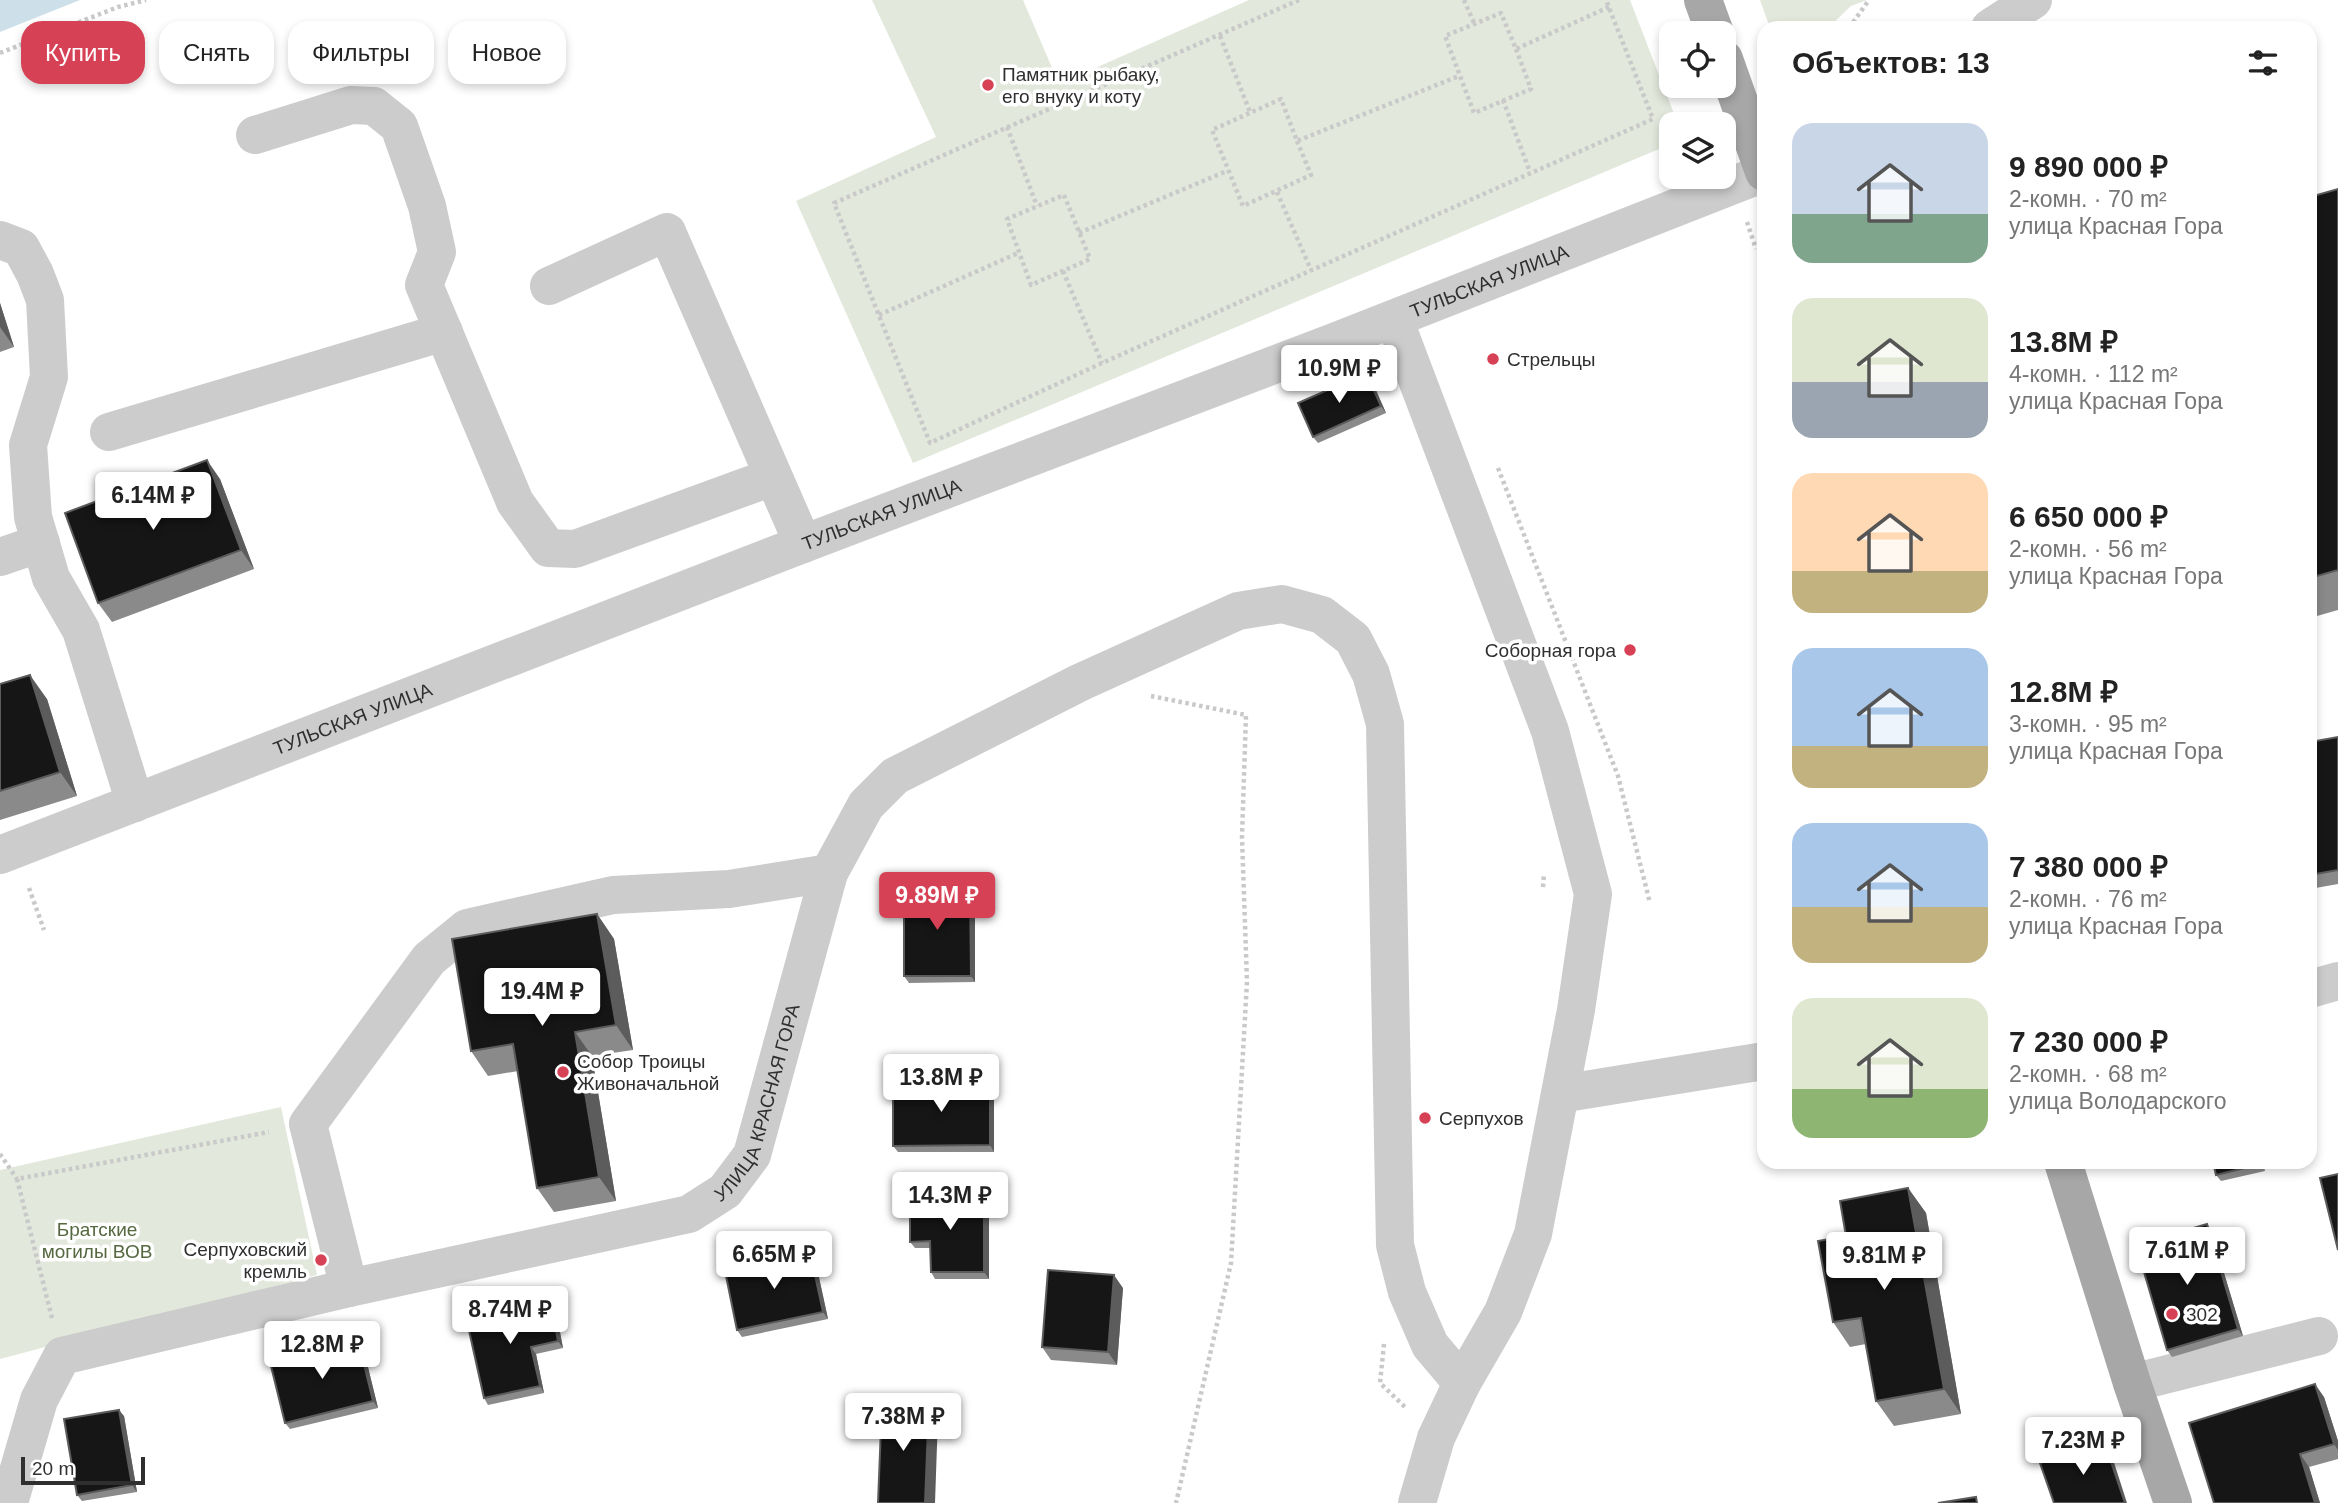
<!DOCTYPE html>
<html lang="ru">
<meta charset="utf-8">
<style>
:root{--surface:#fff;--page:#f2f2f2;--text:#222;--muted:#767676;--accent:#d74155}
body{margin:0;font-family:Arial,sans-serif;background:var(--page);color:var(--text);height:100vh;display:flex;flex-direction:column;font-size:26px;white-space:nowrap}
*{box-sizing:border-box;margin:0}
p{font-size:23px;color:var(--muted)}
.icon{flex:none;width:38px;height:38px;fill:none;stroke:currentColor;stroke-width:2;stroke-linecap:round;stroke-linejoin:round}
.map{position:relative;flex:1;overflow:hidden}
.drawer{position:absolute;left:1757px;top:21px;width:560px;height:1148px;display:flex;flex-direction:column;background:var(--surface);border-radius:21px;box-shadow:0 4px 10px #0003}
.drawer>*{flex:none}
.guide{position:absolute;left:21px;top:21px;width:665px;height:63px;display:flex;gap:14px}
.buttons{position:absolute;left:1659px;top:21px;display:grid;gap:14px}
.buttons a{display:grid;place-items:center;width:77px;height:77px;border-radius:14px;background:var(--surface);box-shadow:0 4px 10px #0003;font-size:35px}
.scale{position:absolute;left:21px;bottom:18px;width:124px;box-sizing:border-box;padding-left:7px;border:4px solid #2f2f2f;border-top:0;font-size:19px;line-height:24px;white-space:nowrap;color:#2f2f2f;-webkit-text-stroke:5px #fff;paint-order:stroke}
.price{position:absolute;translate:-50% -60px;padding:0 16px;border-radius:7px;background:#fff;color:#222;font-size:23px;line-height:46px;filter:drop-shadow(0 2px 4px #0008)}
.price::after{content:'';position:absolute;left:50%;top:42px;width:21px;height:16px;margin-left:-10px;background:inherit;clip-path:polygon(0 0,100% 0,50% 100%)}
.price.selected{background:var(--accent);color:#fff}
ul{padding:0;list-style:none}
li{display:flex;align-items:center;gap:21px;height:175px;padding:0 35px}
li span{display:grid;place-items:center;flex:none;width:196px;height:140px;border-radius:21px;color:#555}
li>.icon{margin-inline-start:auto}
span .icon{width:84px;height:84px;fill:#fffc;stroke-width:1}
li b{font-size:30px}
h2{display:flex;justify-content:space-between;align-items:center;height:84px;padding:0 35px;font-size:30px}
.tag{padding:0 24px;border-radius:21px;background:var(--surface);box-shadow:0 4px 10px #0003;font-size:24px;line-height:63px}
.tag.selected{background:var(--accent);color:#fff}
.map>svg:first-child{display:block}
.green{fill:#e3e8dc}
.water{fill:#cde0e9}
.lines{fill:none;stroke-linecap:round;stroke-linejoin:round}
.path{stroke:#c9c9c9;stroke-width:4.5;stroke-dasharray:3.5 3.5;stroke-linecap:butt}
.minor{stroke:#ccc;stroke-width:38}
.major{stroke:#a7a7a7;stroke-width:38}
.wall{fill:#8a8a8a}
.shaded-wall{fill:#5c5c5c}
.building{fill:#161616;stroke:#5c5c5c;stroke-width:2}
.poi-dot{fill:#d74155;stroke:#fff;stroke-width:2.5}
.labels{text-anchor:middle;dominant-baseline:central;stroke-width:7;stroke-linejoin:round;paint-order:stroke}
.poi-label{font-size:19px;fill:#2f2f2f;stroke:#fff;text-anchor:start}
.street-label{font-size:19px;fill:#2f2f2f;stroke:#fff}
.park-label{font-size:19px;fill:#556840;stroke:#fff}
</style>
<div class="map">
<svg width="2338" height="1503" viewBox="0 0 2338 1503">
<rect width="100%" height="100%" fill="#fff"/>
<path class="green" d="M872 0H1023L1059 84 1249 0H1630L1678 124H1671V144L913 463 796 201 936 137Z
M1760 0H1867L1851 6 1828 28H1770Z
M281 1107 317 1275 0 1359V1170Z"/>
<path class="water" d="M0 0H80L0 32Z"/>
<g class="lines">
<path class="path" d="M1299 0 834 203 930 443 1102 363 1653 119 1606 0
M1464 0 1474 23
M1849 28 1869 0
M1220 36 1250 112
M1516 49 1531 89 1474 113 1445 36 1501 13 1516 49 1609 7
M0 53 118 7 146 0
M1503 100 1530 172
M1007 127 1037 206
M1297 141 1311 175 1243 206 1212 130 1281 99 1297 141 1459 76
M1277 192 1311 270
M1064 195 1090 259 1031 285 1007 219Z
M1747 222 1756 249
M1079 233 1227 171
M1063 271 1102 363
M879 315 1018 253
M1498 468 1618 776 1650 903
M1151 696 1246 715 1242 837 1247 982 1231 1263 1176 1503
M1543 887 1544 873
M29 888 44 930
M0 1154 17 1179
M52 1318 17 1179 269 1132
M1384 1344 1380 1383 1406 1408"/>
<g class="minor">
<path d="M1990 28 2033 0"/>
<path d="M255 135 351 105 374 106 399 126 427 206 437 252 424 285 515 502 548 548 575 549 772 477"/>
<path d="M0 240 21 248 35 274 45 300 49 377 28 445 33 517 51 578 81 630 135 803"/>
<path d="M549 286 667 232 803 544"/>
<path d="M1394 319 1550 731 1593 894 1576 1010 1533 1234 1503 1312 1462 1383 1436 1438 1417 1503"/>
<path d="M109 432 444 332"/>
<path d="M0 557 41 543"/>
<path id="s1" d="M0 855 803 544 1334 342 1764 173"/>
<path d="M2310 989 2338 981"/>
<path d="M1560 1094 1764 1061"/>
<path d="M349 1288 308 1124 429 959 467 928 613 895 729 889 829 873"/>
<path d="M2132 1383 2319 1336"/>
<path id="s2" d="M9 1503 39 1400 62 1356 349 1288 689 1214 725 1191 752 1155 829 873 866 805 895 776 1081 682 1238 611 1282 604 1322 615 1353 639 1371 674 1385 724 1395 1245 1407 1292 1430 1345 1462 1383"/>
</g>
<path class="major" d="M1703 0 1715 33
M1724 59 1764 172
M2063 1162 2132 1383 2173 1503"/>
</g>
<path class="wall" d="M2338 189V610L2310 618V197Z
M0 303 14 347 0 352Z
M1366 373 1371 379 1386 413 1318 443 1313 437Z
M220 479 254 569 112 622 98 603Z
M0 684 47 699 77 796 0 820Z
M2338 737V884L2310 889V742Z
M970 888 975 894V982L909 983 904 976Z
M597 914 614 939 633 1050 592 1056 616 1201 554 1212 537 1188 518 1071 488 1076 471 1051Z
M994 1090V1152H898L893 1146Z
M2263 1162 2265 1171 2221 1181 2216 1175Z
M1908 1188 1926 1213 1961 1414 1894 1426 1876 1401 1866 1344 1850 1347 1833 1322 1846 1236Z
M989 1204V1279H935L931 1272 930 1248H915L910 1242Z
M2211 1230 2243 1336 2172 1357 2167 1350Z
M810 1252 815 1259 828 1319 742 1337 737 1330Z
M1123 1288 1117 1365 1051 1360 1042 1347Z
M550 1300 555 1306 563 1348 536 1354 544 1393 488 1405 484 1398Z
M363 1347 378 1408 290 1429 285 1423Z
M2324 1397 2338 1441V1459L2309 1467 2320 1503H2214Z
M124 1416 137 1492 82 1501 77 1495Z"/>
<path class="shaded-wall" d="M0 303 14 347 0 327Z
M1366 373 1371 379 1386 413 1381 406Z
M207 460 220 479 254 569 241 550Z
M30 675 47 699 77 796 60 772Z
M970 888 975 894V982L971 976Z
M597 914 614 939 633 1050 616 1025Z
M575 1032 592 1056 616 1201 599 1177Z
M990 1083 994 1090V1152L990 1145Z
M1908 1188 1926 1213 1961 1414 1944 1389Z
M984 1197 989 1204V1279L984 1272Z
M2207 1224 2211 1230 2243 1336 2238 1329Z
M810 1252 815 1259 828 1319 823 1312Z
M1114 1275 1123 1288 1117 1365 1108 1352Z
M550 1300 555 1306 563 1348 558 1341Z
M358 1340 363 1347 378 1408 373 1401Z
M531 1347 536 1354 544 1393 540 1386Z
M2315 1384 2324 1397 2338 1441V1450L2334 1444Z
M929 1403 938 1416 935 1503H925Z
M119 1410 124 1416 137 1492 132 1485Z
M2104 1441 2109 1447 2127 1503H2125Z
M2300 1454 2309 1467 2320 1503H2315Z"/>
<path class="building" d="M2338 189V570L2310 578V197Z
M1366 373 1381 406 1313 437 1298 403Z
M207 460 241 550 98 603 65 513Z
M30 675 60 772 0 791V684Z
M2338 737V870L2310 875V742Z
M904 888H970L971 976H904Z
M597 914 616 1025 575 1032 599 1177 537 1188 513 1044 471 1051 452 939Z
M893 1083H990V1145L893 1146Z
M2213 1162H2260L2261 1164 2216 1175Z
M2338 1174V1250L2320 1178Z
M1908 1188 1944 1389 1876 1401 1861 1318 1833 1322 1818 1241 1846 1236 1840 1201Z
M910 1197H984V1272H931L930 1241 910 1242Z
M2207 1224 2238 1329 2167 1350 2136 1245Z
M810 1252 823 1312 737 1330 725 1271Z
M1048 1270 1114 1275 1108 1352 1042 1347Z
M550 1300 558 1341 531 1347 540 1386 484 1398 466 1317Z
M358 1340 373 1401 285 1423 270 1362Z
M2315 1384 2334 1444 2300 1454 2315 1503H2214L2189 1423Z
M882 1402 929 1403 925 1503H878Z
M119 1410 132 1485 77 1495 64 1419Z
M2104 1441 2125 1503H2054L2040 1463Z
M1976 1497 1977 1503H1938Z"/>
<g class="poi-dot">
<circle cx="988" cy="85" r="7"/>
<circle cx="1493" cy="359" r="7"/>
<circle cx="1630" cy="650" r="7"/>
<circle cx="563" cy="1072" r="7"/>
<circle cx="1425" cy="1118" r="7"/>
<circle cx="321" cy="1260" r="7"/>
<circle cx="2172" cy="1314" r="7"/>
</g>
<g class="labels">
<g class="poi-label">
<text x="1002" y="74">Памятник рыбаку,<tspan x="1002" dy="22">его внуку и коту</tspan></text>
<text x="1507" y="359">Стрельцы</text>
<text x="1616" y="650" text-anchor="end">Соборная гора</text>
<text x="577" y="1061">Собор Троицы<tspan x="577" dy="22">Живоначальной</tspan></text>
<text x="1439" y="1118">Серпухов</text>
<text x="307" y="1249" text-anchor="end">Серпуховский<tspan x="307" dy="22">кремль</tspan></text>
<text x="2186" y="1314">302</text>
</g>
<g class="street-label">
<text stroke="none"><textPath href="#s1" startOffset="1596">ТУЛЬСКАЯ УЛИЦА</textPath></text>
<text stroke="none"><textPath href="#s1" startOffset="945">ТУЛЬСКАЯ УЛИЦА</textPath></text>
<text stroke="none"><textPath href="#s1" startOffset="378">ТУЛЬСКАЯ УЛИЦА</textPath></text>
<text stroke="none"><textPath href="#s2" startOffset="938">УЛИЦА КРАСНАЯ ГОРА</textPath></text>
</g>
<g class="park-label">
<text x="97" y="1229">Братские<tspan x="97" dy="22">могилы ВОВ</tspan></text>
</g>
</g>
</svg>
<div class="buttons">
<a><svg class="icon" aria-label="locate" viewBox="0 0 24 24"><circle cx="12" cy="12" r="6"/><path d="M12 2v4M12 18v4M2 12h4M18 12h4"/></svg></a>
<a><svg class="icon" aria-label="layers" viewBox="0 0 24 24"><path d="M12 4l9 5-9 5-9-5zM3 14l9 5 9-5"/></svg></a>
</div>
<div class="scale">20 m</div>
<b class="price" style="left:1339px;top:405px">10.9M ₽</b>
<b class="price" style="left:153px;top:532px">6.14M ₽</b>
<b class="price selected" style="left:937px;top:932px">9.89M ₽</b>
<b class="price" style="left:542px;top:1028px">19.4M ₽</b>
<b class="price" style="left:941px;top:1114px">13.8M ₽</b>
<b class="price" style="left:950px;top:1232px">14.3M ₽</b>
<b class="price" style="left:2187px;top:1287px">7.61M ₽</b>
<b class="price" style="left:774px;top:1291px">6.65M ₽</b>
<b class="price" style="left:1884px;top:1292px">9.81M ₽</b>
<b class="price" style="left:510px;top:1346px">8.74M ₽</b>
<b class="price" style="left:322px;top:1381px">12.8M ₽</b>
<b class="price" style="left:903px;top:1453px">7.38M ₽</b>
<b class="price" style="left:2083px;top:1477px">7.23M ₽</b>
<div class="guide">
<a class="tag selected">Купить</a>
<a class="tag">Снять</a>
<a class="tag">Фильтры</a>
<a class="tag">Новое</a>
</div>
<section class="drawer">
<h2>Объектов: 13<svg class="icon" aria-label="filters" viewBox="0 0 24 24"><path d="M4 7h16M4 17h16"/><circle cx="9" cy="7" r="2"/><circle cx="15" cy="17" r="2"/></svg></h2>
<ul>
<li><span style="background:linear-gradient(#c9d6e8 65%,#7fa58c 0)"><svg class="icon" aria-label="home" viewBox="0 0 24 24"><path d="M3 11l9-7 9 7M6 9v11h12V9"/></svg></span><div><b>9 890 000 ₽</b><p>2-комн. · 70 m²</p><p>улица Красная Гора</p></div></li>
<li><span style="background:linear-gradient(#dfe7d0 60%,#9aa5b1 0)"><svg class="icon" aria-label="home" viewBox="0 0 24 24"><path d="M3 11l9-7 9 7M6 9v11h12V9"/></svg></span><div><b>13.8M ₽</b><p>4-комн. · 112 m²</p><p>улица Красная Гора</p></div></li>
<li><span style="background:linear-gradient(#ffd9b3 70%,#c2b280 0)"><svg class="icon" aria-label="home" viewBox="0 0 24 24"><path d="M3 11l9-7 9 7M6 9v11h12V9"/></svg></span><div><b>6 650 000 ₽</b><p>2-комн. · 56 m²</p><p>улица Красная Гора</p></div></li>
<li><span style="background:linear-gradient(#a9c7e8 70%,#c2b280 0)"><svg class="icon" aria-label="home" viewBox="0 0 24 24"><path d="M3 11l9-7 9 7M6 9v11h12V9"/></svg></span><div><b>12.8M ₽</b><p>3-комн. · 95 m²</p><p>улица Красная Гора</p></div></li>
<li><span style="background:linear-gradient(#a9c7e8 60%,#c2b280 0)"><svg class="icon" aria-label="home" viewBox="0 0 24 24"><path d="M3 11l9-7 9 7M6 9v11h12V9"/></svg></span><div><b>7 380 000 ₽</b><p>2-комн. · 76 m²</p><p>улица Красная Гора</p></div></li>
<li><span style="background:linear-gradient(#dfe7d0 65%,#8fb573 0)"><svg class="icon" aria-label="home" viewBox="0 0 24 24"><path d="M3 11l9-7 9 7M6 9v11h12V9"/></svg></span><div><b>7 230 000 ₽</b><p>2-комн. · 68 m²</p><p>улица Володарского</p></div></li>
</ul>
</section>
</div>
